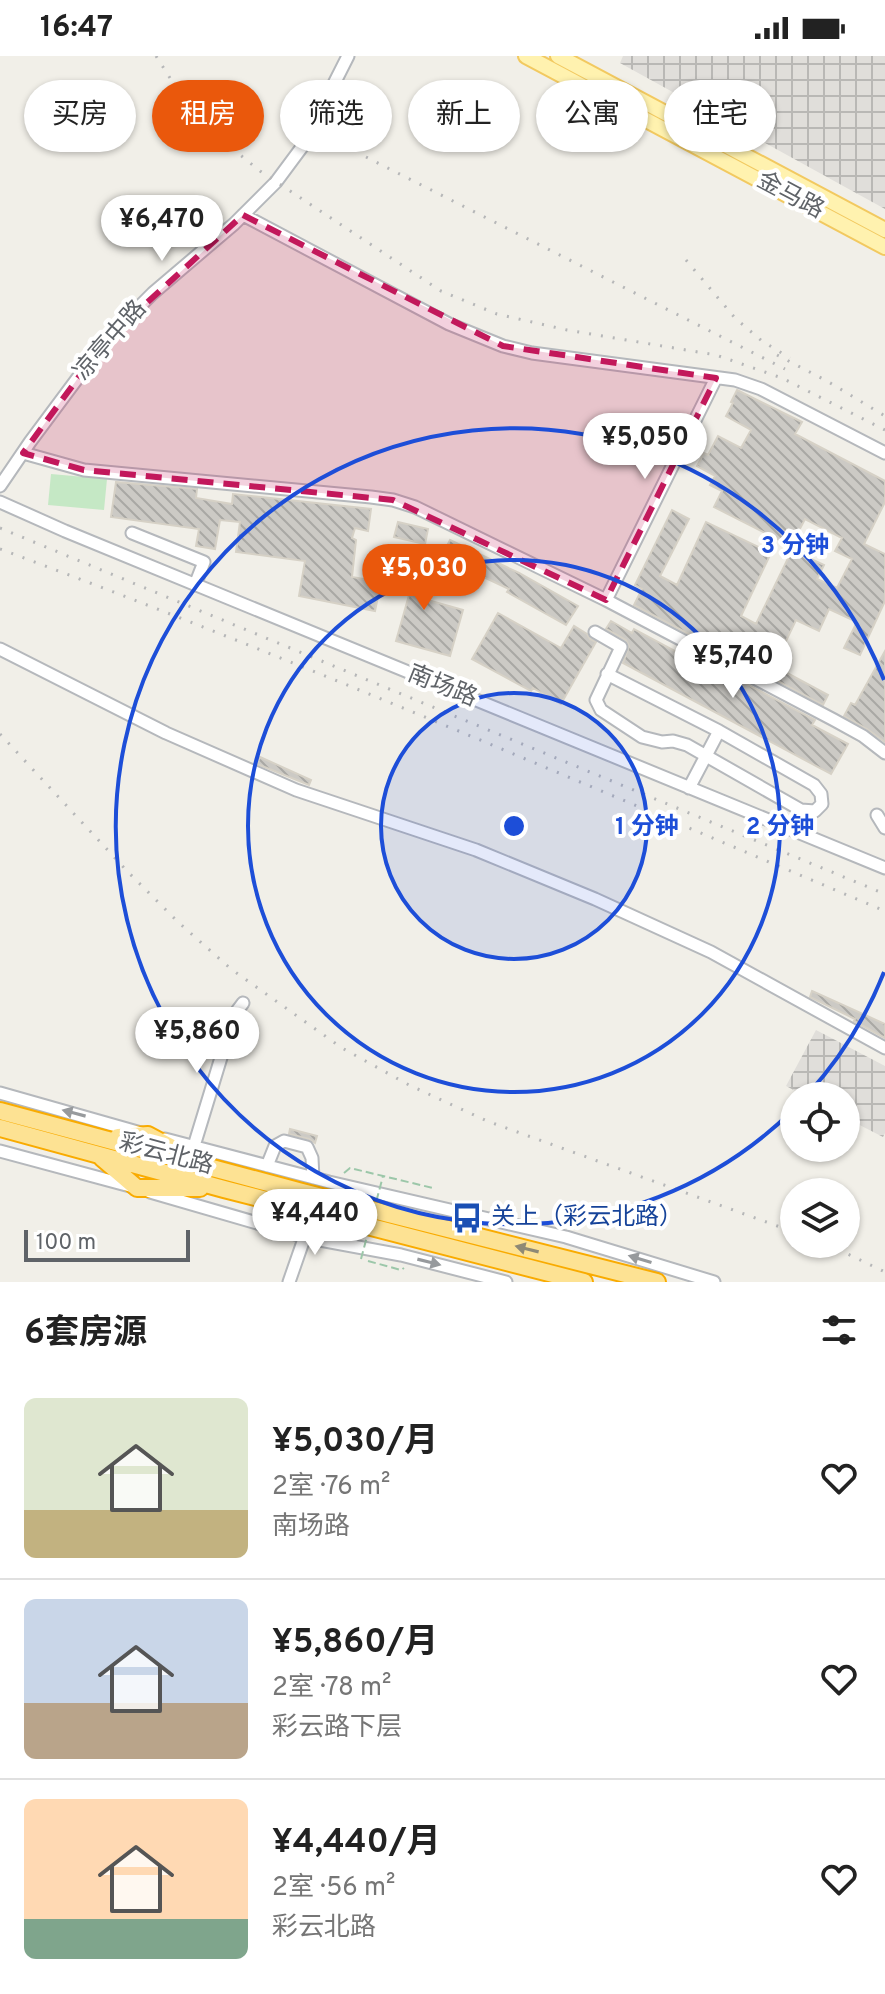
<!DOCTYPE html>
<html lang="zh">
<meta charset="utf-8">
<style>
:root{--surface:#fff;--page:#f2f2f2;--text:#222;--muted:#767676;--line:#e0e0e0;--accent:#ea580c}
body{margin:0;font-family:Overpass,"Noto Sans SC",sans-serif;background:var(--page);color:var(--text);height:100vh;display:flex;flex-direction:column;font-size:30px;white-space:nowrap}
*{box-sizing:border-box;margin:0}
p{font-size:26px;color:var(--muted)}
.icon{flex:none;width:44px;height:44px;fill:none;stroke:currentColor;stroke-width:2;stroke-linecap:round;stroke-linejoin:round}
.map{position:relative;height:1226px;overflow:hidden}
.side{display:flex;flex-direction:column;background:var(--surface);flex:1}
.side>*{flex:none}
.hud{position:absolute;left:24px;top:24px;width:838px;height:72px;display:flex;gap:16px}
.buttons{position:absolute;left:780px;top:1026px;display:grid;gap:16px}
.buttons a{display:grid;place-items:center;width:80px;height:80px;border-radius:50%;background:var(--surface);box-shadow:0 2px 6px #0004;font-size:40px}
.scale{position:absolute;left:24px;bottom:20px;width:166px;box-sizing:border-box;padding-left:8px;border:4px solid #5f6368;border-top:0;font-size:22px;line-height:28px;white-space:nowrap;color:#5f6368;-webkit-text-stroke:6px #fff;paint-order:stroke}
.price{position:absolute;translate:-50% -68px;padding:0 18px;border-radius:28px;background:#fff;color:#222;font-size:26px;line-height:52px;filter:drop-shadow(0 2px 4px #0008)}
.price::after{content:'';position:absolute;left:50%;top:48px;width:24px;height:18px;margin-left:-12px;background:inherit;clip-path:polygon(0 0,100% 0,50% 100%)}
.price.selected{background:var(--accent);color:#fff}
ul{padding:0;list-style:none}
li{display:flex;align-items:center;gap:24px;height:200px;padding:0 24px}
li+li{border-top:2px solid var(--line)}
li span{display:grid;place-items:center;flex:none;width:224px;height:160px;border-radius:12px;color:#555}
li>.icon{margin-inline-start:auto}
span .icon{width:96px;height:96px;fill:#fffc;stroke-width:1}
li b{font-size:34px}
h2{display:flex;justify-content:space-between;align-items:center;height:96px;padding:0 24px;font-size:34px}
.tag{padding:0 28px;border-radius:36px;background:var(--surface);box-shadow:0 2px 6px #0004;font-size:28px;line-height:72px}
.tag.selected{background:var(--accent);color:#fff}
.status{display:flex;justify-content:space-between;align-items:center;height:56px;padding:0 40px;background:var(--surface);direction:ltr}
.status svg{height:22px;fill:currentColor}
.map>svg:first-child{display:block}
.industrial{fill:url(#industrial-grid)}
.green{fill:#c5e8c5}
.building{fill:url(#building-back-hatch);stroke:#d6d1c6;stroke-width:2}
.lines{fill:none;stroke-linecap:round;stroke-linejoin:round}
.minor-casing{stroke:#b5b8bc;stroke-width:15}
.major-casing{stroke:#f2c960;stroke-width:18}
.highway-casing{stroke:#f9ab00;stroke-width:20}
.path{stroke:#9cc7a9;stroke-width:2;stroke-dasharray:8 4;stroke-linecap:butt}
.minor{stroke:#fff;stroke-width:11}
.major{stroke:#fff2af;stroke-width:14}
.highway{stroke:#fde293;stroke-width:16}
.rail{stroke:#b6b7b8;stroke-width:3;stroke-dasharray:2 10;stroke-linecap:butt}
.path-bridge{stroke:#9cc7a9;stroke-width:2;stroke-dasharray:8 4;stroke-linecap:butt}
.oneway{fill:#979a9d}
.oneway2{fill:#8e8975}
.marked{fill:#c2185b;fill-opacity:0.2;stroke:#c2185b;stroke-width:6;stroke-dasharray:16 10;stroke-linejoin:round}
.ring{fill:none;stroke:#1d4ed8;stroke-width:4}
.labels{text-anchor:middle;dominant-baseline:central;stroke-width:8;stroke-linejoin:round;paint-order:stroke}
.street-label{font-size:24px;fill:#5f6368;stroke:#fff}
.transit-label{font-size:24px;fill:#164399;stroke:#fff;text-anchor:start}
.centre{fill:#1d4ed8;stroke:#fff;stroke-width:4}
.ring-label{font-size:24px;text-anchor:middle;font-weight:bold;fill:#1d4ed8;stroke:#fff;stroke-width:8;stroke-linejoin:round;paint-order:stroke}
</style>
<div class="status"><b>16:47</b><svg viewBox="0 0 49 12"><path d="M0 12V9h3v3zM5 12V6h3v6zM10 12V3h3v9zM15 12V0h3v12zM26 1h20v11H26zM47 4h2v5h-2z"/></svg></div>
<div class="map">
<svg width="885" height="1226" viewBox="0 0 885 1226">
<defs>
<pattern id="industrial-grid" width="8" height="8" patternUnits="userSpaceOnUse" patternTransform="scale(2)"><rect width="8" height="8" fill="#e0deda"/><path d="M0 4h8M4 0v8" fill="none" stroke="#b9b8b5"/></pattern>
<pattern id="building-back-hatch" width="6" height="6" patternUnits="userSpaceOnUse" patternTransform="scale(2)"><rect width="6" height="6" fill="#cccac5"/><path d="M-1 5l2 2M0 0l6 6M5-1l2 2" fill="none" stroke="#a9a8a4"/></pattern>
</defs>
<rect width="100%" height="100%" fill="#f1efe8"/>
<path class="industrial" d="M623 0H885V153L620 7Z
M816 974 885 1010V1077L883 1081 846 1062V1040H805L786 1030Z"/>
<path class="green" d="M51 418 107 423 104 454 48 449Z"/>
<path class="building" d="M737 334 802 366 795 378 885 425V446L864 488 885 498V545L860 599 844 592 857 566 829 553 819 575 796 564 774 610 828 639 823 649 634 549 642 533 635 529 672 454 689 463 660 520 677 529 706 466 771 497 741 560 756 568 792 494 824 509 817 523 837 532 852 503 835 495 842 482 805 463 791 490 714 451 722 435 710 429 715 420 697 410 704 397 708 399 718 380 741 392 751 374 726 360 733 347 731 346Z
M116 426 197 433 196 442 232 448 233 438 371 453 368 475 355 472 352 482 356 484 352 521 381 526 375 555 299 540 305 505 236 496 240 466 220 464 215 493 196 490 199 473 111 461Z
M398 466 428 473 425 488 394 481Z
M450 484 519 517 578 550 566 569 507 536 509 533 441 501Z
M392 496 428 508 417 541 463 554 450 600 396 585 413 525 385 515Z
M498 557 561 592 574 570 587 578 590 583 596 586 561 648 533 632 531 635 472 603Z
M611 565 632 577 634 573 712 615 714 611 815 664 812 669 848 688 831 718 623 607 629 590 626 584 606 573Z
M885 595V686L867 673 844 660 851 647 855 649Z
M260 701 311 724 309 729 257 708Z
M812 935 885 968V982L854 965 855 963 810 941Z
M290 1073 317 1080 315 1087 309 1083 289 1078Z"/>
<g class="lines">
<g class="minor-casing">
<path id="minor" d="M243 159 449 268 503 290 532 297 735 324 761 333 885 397
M23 397 84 414 371 441 393 444 415 451 606 544 834 664 863 680 885 697
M0 430 30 386 106 284 153 237 234 168 276 126 302 91 348 0
M0 446 65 475 885 812
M132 477 204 506 195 529
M606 544 716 322
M595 576 621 591 596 644 601 654 642 681 662 686 673 685 687 689 801 754 815 755 822 748 821 738 814 729 719 675 607 618
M0 593 166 677 296 734 476 794 595 843 711 896 885 992
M689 732 719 675
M877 759 885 772
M0 1037 141 1077
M165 1083 329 1126 566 1181 714 1226
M194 1090 234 959 243 947
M0 1095 130 1130
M267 1110 275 1090 284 1085 307 1091 312 1102 313 1122
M150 1136 309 1182 401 1199 506 1226
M289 1226 305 1180"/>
</g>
<g class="major-casing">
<path id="major" d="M526 0 885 191
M558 0 885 174"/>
</g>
<g class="highway-casing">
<path id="highway" d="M0 1055 302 1136 657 1226
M0 1072 224 1133 584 1226
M118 1081 148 1079 178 1095
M102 1102 137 1132H200"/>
</g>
<path class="path" d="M344 1117 350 1112 433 1132
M368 1205 401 1214 404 1212"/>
<use href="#minor" class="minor"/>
<use href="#major" class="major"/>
<use href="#highway" class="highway"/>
<path class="rail" d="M156 0 177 33 198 58 228 89 260 115 441 235 497 258 567 274 716 299 782 322 885 374
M366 101 785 313
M686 204 735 262 762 285 790 302
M777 299 827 325 885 360
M0 472 885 838
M0 493C299 604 591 731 885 855
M0 678 128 816 178 866 231 913 342 992 409 1029 487 1065 794 1176
M827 1188 885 1216"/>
<path class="path-bridge" d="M361 1203 383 1120"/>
</g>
<defs><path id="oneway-solid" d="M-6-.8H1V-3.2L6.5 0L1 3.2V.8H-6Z" transform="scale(2)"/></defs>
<g class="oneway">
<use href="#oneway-solid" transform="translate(74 1057) rotate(-165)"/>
<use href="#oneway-solid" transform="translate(640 1203) rotate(-163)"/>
<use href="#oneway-solid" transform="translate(429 1206) rotate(14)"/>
</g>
<use class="oneway2" href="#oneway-solid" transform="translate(527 1193) rotate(-166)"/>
<path class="marked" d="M243 159 503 290 716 322 606 544 393 444 84 414 23 397 106 284Z"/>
<circle cx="514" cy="770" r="133" fill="#1d4ed8" fill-opacity=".12"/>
<g class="ring">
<circle cx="514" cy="770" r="133"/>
<circle cx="514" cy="770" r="266"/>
<path d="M884 916A398 398 0 0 1 807 1039M793 1054A398 398 0 1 1 884 624"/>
</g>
<defs>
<g id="bus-bare" transform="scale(2.4)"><path d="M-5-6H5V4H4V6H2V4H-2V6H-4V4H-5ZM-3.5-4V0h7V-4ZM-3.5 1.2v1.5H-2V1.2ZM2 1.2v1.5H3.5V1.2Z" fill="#1a4fb4" stroke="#fff" stroke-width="2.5" paint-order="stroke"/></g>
</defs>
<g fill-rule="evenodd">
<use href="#bus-bare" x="467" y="1162"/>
</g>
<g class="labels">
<g class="street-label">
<text transform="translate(790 140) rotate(28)">金马路</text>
<text transform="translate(111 285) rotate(-49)">凉亭中路</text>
<text transform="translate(442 631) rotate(22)">南场路</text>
<text transform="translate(166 1099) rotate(15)">彩云北路</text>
</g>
<g class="transit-label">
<text x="491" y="1162">关上（彩云北路）</text>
</g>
</g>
<circle cx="514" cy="770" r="12" class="centre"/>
<g class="ring-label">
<text x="795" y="497">3 分钟</text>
<text x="647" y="778">1 分钟</text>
<text x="780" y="778">2 分钟</text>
</g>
</svg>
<div class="buttons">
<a><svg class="icon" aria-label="locate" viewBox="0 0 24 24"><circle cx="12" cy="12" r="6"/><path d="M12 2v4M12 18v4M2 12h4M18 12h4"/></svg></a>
<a><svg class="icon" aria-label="layers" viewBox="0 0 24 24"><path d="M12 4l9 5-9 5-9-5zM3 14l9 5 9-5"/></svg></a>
</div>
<div class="scale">100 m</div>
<b class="price" style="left:162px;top:207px">¥6,470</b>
<b class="price" style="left:645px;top:425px">¥5,050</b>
<b class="price selected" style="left:424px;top:556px">¥5,030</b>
<b class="price" style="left:733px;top:644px">¥5,740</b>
<b class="price" style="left:197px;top:1019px">¥5,860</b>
<b class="price" style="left:315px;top:1201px">¥4,440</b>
<div class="hud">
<a class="tag">买房</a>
<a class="tag selected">租房</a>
<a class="tag">筛选</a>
<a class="tag">新上</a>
<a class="tag">公寓</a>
<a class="tag">住宅</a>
</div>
</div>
<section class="side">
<h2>6套房源<svg class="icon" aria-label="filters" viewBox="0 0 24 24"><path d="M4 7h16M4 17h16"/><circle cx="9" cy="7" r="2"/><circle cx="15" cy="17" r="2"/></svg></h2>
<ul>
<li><span style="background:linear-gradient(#dfe7d0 70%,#c2b280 0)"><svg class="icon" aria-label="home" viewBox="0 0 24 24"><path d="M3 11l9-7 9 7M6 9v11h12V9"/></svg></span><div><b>¥5,030/月</b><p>2室 · 76 m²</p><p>南场路</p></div><svg class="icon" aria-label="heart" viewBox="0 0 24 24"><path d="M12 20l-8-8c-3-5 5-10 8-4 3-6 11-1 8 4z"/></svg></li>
<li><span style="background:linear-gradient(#c9d6e8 65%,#b9a48a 0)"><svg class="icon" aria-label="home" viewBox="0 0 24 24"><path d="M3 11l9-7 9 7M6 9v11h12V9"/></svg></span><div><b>¥5,860/月</b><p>2室 · 78 m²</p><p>彩云路下层</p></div><svg class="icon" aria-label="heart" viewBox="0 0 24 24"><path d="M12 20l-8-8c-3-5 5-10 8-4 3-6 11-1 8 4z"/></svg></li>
<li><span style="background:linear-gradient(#ffd9b3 75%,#7fa58c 0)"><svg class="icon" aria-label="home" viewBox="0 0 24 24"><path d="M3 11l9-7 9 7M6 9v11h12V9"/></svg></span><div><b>¥4,440/月</b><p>2室 · 56 m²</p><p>彩云北路</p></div><svg class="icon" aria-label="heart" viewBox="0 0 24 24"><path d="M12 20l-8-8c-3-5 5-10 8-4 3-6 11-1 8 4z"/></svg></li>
</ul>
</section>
